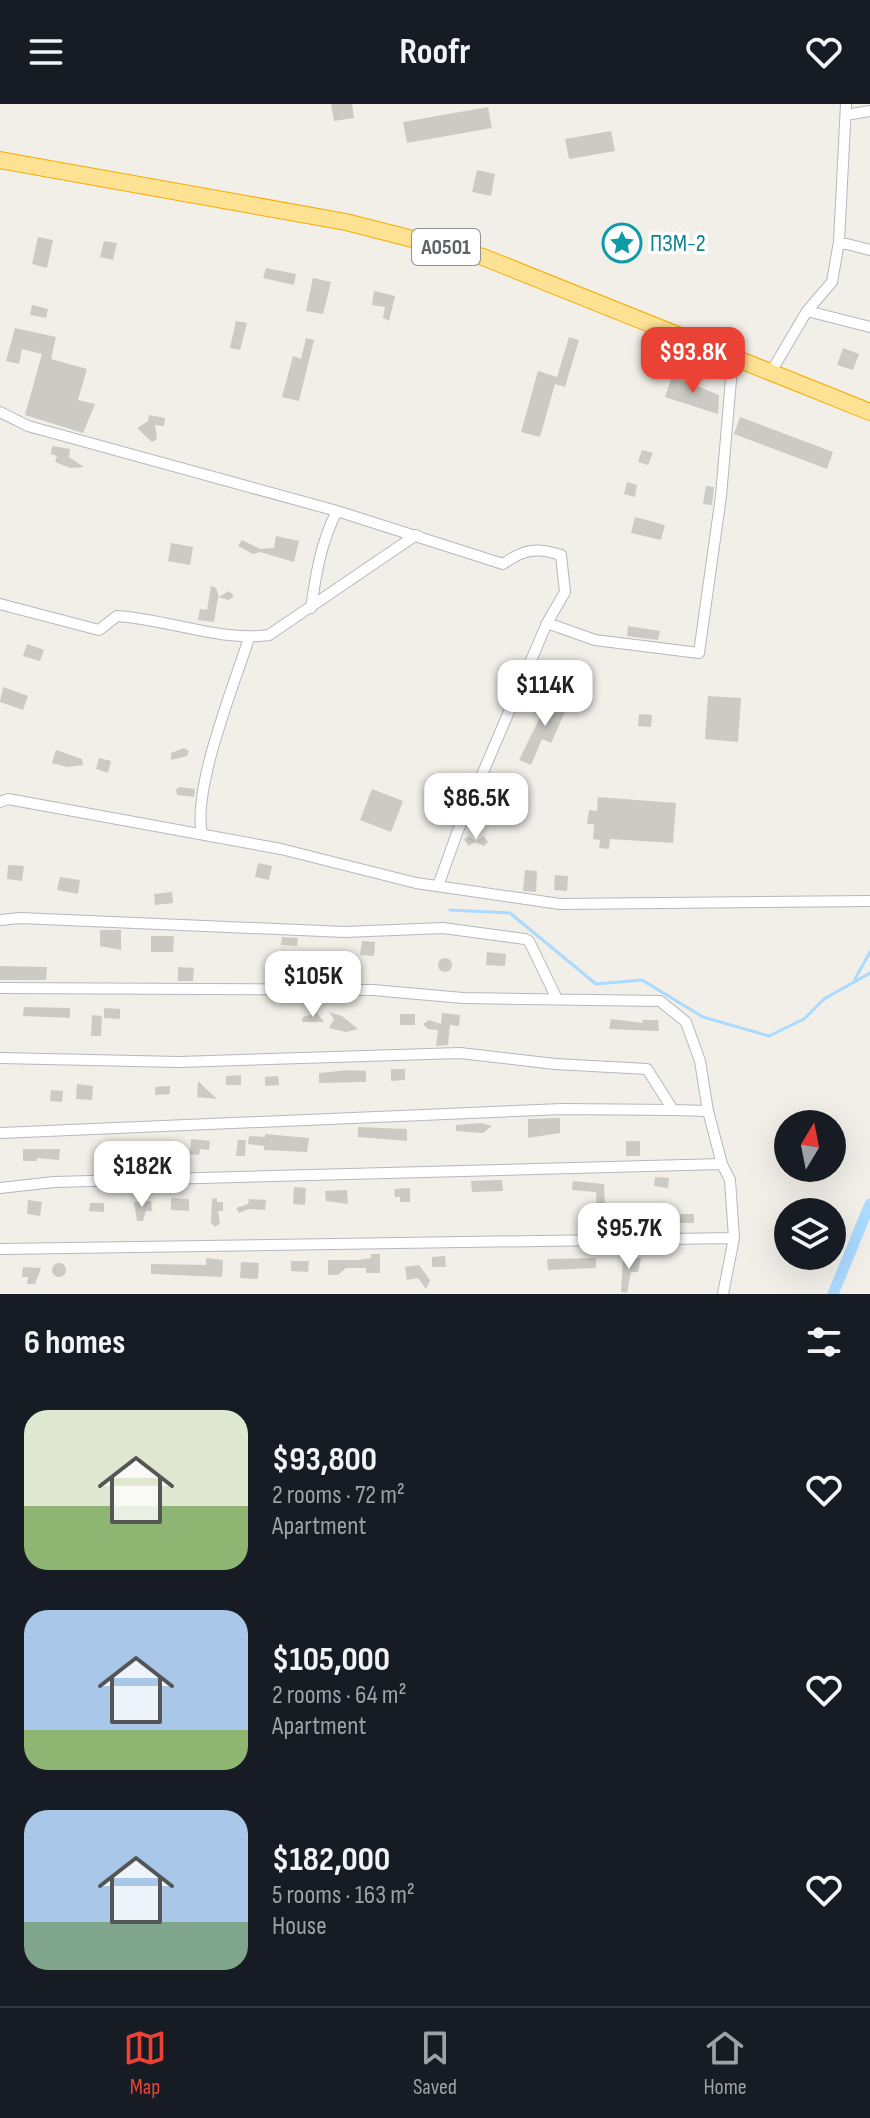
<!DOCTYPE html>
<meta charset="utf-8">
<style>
:root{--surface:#171b24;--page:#20242c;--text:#f1f3f6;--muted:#9ea1a6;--line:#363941;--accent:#ea4335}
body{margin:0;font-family:"Sofia Sans Condensed",sans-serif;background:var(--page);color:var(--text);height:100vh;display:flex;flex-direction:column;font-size:30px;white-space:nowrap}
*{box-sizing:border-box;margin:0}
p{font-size:26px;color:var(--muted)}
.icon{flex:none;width:44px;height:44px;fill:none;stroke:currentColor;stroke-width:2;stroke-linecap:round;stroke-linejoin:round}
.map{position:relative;height:1190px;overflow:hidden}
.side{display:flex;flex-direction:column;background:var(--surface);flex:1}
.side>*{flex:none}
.needle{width:52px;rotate:10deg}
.buttons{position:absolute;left:774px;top:1006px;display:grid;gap:16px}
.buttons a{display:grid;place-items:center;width:72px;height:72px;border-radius:50%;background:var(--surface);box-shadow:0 8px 32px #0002;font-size:40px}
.price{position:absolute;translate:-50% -68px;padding:0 18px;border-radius:16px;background:#fff;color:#222;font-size:26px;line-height:52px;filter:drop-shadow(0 2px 4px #0008)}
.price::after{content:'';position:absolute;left:50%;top:48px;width:24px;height:18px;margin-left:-12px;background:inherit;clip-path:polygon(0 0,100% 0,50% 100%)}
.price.on{background:var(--accent);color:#fff}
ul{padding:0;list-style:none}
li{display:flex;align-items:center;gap:24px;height:200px;padding:0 24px}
li span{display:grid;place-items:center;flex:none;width:224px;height:160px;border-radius:24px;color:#555}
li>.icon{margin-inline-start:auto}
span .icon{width:96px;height:96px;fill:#fffc;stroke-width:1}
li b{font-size:34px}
h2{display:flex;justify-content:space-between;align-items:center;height:96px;padding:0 24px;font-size:34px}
header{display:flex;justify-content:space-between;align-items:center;height:104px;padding:0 24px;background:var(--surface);font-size:36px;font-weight:700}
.tabs{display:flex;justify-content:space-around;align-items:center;height:112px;border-top:2px solid var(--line);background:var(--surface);font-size:22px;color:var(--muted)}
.tabs a{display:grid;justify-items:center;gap:4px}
.tabs .on{color:var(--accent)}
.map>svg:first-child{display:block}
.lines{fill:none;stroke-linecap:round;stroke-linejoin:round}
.stream{stroke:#aadaff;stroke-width:3}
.canal{stroke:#aadaff;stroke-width:11}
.building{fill:#cccac5}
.minor-casing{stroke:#b5b8bc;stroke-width:12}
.highway-casing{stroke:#f9ab00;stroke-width:18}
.minor{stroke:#fff;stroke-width:10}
.highway{stroke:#fde293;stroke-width:16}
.labels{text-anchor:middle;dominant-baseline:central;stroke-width:7;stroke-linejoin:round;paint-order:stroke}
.shield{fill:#fff;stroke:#8f9295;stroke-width:2}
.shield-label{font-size:22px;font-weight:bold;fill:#5f6368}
.culture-label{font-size:24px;fill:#0d838f;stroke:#fff;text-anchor:start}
</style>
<header><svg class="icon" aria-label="menu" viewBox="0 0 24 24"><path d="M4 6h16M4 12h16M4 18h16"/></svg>Roofr<svg class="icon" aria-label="heart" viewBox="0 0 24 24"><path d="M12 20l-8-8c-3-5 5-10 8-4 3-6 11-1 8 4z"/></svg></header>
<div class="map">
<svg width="870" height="1190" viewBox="0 0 870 1190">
<rect width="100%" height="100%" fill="#f1efe8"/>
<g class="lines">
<path class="stream" d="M450 806 510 809 596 880 642 876 703 913 769 932 804 915 824 895 870 869
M855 875 870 848"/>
<path class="canal" d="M833 1190 870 1100"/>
</g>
<path class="building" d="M331 0H352L354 14 334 17Z
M488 3 492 24 407 39 403 18Z
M611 27 615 47 569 55 565 35Z
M477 66 495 70 491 92 472 88Z
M38 133 53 136 47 164 32 160Z
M104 137 117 139 113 156 100 153Z
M266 164 296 170 294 181 263 174Z
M313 174 331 178 323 210 306 207Z
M374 187 395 192 389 217 383 214 385 203 372 201Z
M32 201 48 205 46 214 30 211Z
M236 217 247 219 240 246 230 244Z
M15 224 56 233 51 255 87 265 78 296 95 300 83 329 25 311 42 250 22 245 19 260 6 257Z
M569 233 579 236 565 283 555 280 540 333 521 328 538 267 557 273Z
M306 234 314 236 299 297 282 293 293 252 301 255Z
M843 244 859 250 853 266 837 261Z
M672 272 719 291 718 310 665 293Z
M149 311 165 314 164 322 155 321 157 335 152 338 137 324 148 317Z
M740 313 833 348 827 365 734 330Z
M52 342 70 345 69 353 84 363 70 364 55 358 57 352 51 350Z
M642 346 653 349 648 361 638 358Z
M627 378 637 381 635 393 624 390Z
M706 382 714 383 712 401 703 400Z
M635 413 665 421 661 436 631 429Z
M276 432 299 437 294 458 260 448 253 450 238 442 242 436 260 445 274 444Z
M171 439 193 443 190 461 168 457Z
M211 482 216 484 219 493 229 487 234 492 229 496 218 493 214 518 198 516 200 505 207 506Z
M628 522 660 527 658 536 627 532Z
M27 540 44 546 40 557 23 552Z
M3 583 28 592 23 606 0 598Z
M551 591 569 599 551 639 542 635 531 661 519 656Z
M708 592 741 594 738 638 705 635Z
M639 610 652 611 651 623 638 622Z
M184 644 189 647 187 652 171 656V649Z
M56 646 82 655 83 661 67 663 52 659Z
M99 654 111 657 108 669 96 665Z
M180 683 195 685 194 693 177 691 176 685Z
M372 685 403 697 391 728 360 716Z
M598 693 676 699 673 739 610 735 609 745 599 744 600 736 593 735 594 720H587L589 706 597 707Z
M469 732 476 737 484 732 488 738 484 742 475 738 468 742 464 735Z
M258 759 272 762 269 776 255 773Z
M8 761 24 762 22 777 7 775Z
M525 766 537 767 536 788 523 787Z
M555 771 568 772 567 787 554 786Z
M60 773 80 776 78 790 57 786Z
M172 788 173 799 155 801 154 790Z
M100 826H121V846L100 842Z
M151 832H174L173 848H151Z
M282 833 298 834 297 842 281 841Z
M362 837 375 838 374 852 360 851Z
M487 848 506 850 505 862 486 861Z
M438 861a7 7 0 1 1 14 0a7 7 0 1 1-14 0Z
M0 862 47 863 46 876H0Z
M178 863 194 864 193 877H178Z
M24 903 70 904V914L23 912Z
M104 904 120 905V915L104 914Z
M329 908 342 912 358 925 346 928 329 924 334 915Z
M317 909 324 918H302L303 913Z
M442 909 460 911 459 922 450 921 448 941 436 942 438 926 428 925 423 920 429 916 441 920Z
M400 910H415V921H400Z
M92 911 102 912 101 932H91Z
M611 915 643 919 642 916H658L659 927 609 925Z
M391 965H405V976L391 977Z
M349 966 366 967V978L319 979V969Z
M241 971V981H226V972Z
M278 972 279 981 265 982V973Z
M198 977 217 995 197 993Z
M77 980 93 982 92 996 76 995Z
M170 982V990L155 991V983Z
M51 986 63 987 62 998 50 997Z
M560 1014V1029L528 1034V1015Z
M482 1019 492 1022 483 1029 456 1027V1021Z
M358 1023 407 1025V1037L358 1033Z
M265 1030 309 1034 307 1048 264 1046V1042L248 1040 249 1032 265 1033Z
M191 1035 210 1037 209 1046 200 1045 199 1051 190 1050Z
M238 1036H246L245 1052H236Z
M626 1037H640V1052H626Z
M152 1040H168V1050L152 1051Z
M23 1045H60L59 1056 37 1054V1057H23Z
M655 1073 669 1074 668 1084 654 1082Z
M502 1076 503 1087 472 1088 471 1077Z
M573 1077 604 1080 605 1107H597L596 1088 572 1086Z
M294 1083 306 1084 305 1101 293 1100Z
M410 1084V1098H400V1093H395L394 1085Z
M347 1086 348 1100 326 1097 325 1087Z
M171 1094 189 1095V1107L171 1106Z
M217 1094V1098H223V1107H218L220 1119 215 1123 211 1119 212 1095Z
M249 1095 266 1096 265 1106 249 1105 239 1109 236 1104 248 1100Z
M28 1096 42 1098 40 1112 27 1110Z
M151 1097 152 1107H146L143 1117H137L134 1098Z
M90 1099H104V1108L89 1107Z
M680 1110H694V1119H680Z
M371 1150H380V1169H366V1164H346L338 1171H328V1156H359L371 1154Z
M445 1152 446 1163H432V1153Z
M206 1154 223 1156 222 1173 151 1170V1160L206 1161Z
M596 1154V1164L548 1166 547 1155Z
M623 1154H641L638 1168H631L627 1189 621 1188Z
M291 1157H309L308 1168 291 1167Z
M241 1158 259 1159 258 1175 240 1174Z
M52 1166a7 7 0 1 1 14 0a7 7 0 1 1-14 0Z
M419 1161 430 1176 426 1185 418 1174 407 1176 405 1163Z
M23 1163 41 1164 35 1180H27L28 1173H22Z"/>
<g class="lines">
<g class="minor-casing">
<path id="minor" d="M846 11 870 7
M839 138 870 146
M807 207 870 223
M771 268 807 207 832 178 839 138 846 0
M0 308 28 322 337 407 503 460C524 445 537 443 561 451L565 488 547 519 457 729 438 782
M0 500 99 526 117 512C167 515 220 538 269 531L416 431 420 433
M311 504C316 469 321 438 337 407
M547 519 595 536 699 549 721 392 733 252
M0 698 8 695 281 745 416 779 560 800 870 797
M202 730C192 685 234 581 249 534
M0 816 20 814 345 828 443 824 525 835 529 837 556 893
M0 884 373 886 463 894 660 897 686 918 700 957 708 1007
M0 954 179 958 460 949 555 960 647 965 673 1006 708 1007 722 1060 730 1076 734 1134 723 1190
M0 1029 562 1005 673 1006
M0 1084 54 1078 722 1060
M0 1145 734 1134"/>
</g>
<g class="highway-casing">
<path id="highway" d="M0 56 346 118 483 153 870 308"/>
</g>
<use href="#minor" class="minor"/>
<use href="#highway" class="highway"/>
</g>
<defs>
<g id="sight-ring" transform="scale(2)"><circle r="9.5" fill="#fff" stroke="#0f9aa8" stroke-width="1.5"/><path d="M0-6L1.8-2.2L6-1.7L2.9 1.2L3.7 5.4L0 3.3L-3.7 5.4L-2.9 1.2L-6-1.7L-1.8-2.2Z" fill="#0f9aa8"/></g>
</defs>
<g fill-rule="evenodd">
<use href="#sight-ring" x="622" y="139"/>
</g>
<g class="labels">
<rect class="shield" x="412" y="125" width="68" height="36" rx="6"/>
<g class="shield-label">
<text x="446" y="143">A0501</text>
</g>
<g class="culture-label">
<text x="650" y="139">ПЗМ-2</text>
</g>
</g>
</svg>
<div class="buttons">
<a><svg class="needle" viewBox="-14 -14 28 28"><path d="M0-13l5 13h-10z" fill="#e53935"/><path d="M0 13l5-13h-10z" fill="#9ea1a6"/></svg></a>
<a><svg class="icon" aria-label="layers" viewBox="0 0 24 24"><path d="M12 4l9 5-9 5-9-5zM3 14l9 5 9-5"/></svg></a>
</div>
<b class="price on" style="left:693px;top:291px">$93.8K</b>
<b class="price" style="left:545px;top:624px">$114K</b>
<b class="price" style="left:476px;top:737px">$86.5K</b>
<b class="price" style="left:313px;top:915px">$105K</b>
<b class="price" style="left:142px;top:1105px">$182K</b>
<b class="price" style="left:629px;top:1167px">$95.7K</b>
</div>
<section class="side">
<h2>6 homes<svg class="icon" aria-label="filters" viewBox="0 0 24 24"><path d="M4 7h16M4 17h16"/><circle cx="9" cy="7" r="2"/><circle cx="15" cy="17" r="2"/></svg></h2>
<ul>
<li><span style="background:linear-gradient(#dfe7d0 60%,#8fb573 0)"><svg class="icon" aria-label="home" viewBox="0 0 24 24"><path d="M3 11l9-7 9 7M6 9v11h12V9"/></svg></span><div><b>$93,800</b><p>2 rooms · 72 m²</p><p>Apartment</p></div><svg class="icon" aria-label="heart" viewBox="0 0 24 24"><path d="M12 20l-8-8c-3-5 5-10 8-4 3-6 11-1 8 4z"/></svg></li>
<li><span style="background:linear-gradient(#a9c7e8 75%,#8fb573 0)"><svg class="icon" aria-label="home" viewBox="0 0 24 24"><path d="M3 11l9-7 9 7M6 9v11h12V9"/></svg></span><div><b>$105,000</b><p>2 rooms · 64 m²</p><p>Apartment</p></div><svg class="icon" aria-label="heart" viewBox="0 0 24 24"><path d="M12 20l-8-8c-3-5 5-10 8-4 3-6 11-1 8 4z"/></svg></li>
<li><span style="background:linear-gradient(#a9c7e8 70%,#7fa58c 0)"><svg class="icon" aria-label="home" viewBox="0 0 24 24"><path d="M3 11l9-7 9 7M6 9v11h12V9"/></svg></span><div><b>$182,000</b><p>5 rooms · 163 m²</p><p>House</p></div><svg class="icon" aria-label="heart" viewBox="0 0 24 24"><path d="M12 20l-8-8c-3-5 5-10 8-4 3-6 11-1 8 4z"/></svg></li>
</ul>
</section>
<nav class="tabs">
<a class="on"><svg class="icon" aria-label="map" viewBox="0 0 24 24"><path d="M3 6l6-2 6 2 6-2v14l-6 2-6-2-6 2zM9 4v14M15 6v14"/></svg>Map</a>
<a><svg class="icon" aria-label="saved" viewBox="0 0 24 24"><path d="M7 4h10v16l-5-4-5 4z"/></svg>Saved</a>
<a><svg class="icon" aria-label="home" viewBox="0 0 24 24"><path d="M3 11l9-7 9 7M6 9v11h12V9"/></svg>Home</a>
</nav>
